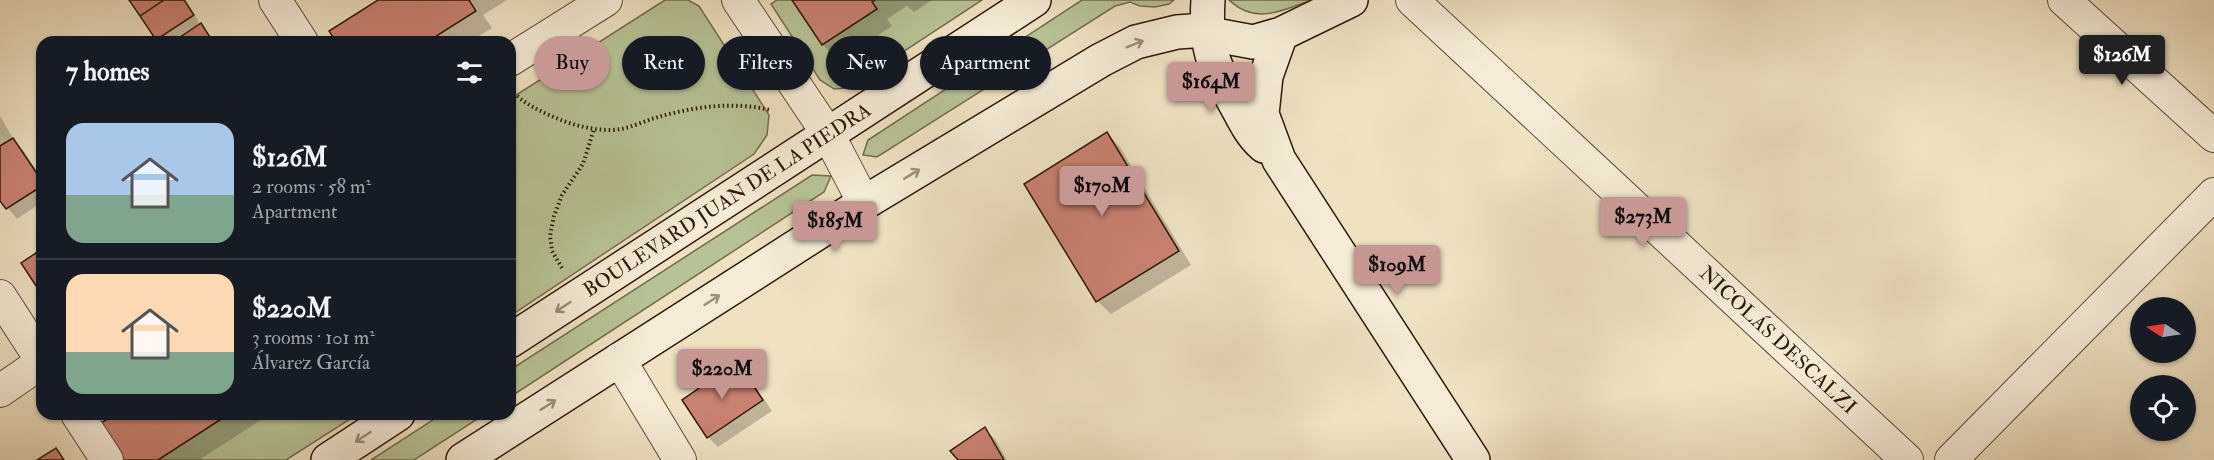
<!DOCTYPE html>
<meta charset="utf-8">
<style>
:root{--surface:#171b24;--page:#242831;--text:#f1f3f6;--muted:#9ea1a6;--line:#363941;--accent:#c59692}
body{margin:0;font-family:"IM FELL Double Pica",serif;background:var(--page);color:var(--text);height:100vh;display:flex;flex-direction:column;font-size:22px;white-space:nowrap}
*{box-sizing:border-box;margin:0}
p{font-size:20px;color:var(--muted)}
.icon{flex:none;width:33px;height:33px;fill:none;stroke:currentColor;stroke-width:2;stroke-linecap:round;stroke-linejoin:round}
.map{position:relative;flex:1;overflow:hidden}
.drawer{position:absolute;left:36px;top:36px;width:480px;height:384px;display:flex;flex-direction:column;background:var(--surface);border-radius:18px;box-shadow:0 2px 4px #0004}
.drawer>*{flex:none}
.top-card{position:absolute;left:534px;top:36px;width:570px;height:54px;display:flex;gap:12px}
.needle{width:39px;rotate:282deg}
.fabs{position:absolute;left:2130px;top:297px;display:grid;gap:12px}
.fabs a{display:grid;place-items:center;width:66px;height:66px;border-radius:50%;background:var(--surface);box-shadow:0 2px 4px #0004;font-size:30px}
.price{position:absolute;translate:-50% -51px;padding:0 14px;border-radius:6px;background:var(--accent);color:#111;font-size:20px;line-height:39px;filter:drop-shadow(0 2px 3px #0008)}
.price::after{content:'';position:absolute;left:50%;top:36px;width:18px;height:14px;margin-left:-9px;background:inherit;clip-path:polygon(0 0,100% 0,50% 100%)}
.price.selected{background:#222;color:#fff}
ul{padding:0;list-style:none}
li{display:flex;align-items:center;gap:18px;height:150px;padding:0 30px}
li+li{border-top:2px solid var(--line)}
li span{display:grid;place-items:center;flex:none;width:168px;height:120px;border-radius:18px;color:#555}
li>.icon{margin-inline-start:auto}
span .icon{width:72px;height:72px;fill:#fffc;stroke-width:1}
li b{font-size:26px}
h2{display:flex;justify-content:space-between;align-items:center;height:72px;padding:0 30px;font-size:26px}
.chip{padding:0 21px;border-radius:27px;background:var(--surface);box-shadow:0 2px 4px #0004;font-size:21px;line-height:54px}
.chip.selected{background:var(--accent);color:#111}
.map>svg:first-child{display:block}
.green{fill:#b7c394;stroke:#736e4c;stroke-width:1.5}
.shadow{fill:#0003}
.building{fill:#c98170;stroke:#2f1a05;stroke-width:1.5}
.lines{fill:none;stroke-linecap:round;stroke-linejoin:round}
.street-casing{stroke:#5f4c34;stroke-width:34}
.secondary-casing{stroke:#2f1a05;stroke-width:36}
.path{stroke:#2f1a05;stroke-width:4;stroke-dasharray:1.5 3;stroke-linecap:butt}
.street{stroke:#f4ecd7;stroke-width:32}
.secondary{stroke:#f4ecd7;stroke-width:33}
.oneway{stroke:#9b8e78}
.labels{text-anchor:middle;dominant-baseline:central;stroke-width:6;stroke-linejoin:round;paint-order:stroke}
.street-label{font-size:20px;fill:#2f1a05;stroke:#f4ecd7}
</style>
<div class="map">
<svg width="2214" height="460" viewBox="0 0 2214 460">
<rect width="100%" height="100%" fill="#eee2c1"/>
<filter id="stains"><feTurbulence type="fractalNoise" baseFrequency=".00333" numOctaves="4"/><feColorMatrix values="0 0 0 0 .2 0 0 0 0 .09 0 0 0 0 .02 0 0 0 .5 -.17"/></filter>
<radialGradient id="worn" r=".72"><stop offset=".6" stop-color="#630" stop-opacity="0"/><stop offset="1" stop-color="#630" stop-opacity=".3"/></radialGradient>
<path class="green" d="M665 0H688L699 6 769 115 767 135 754 154 510 316V99Z
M777 0H792L822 45 877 9 872 2 875 0H982L848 88 834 89 820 80 771 4Z
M1082 0H1174L1169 4 1155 7 1140 6 1130 2 1115 6 877 157 863 155 868 140Z
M1229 0H1311C1282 11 1255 25 1229 0Z
M812 175 831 176 824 192 510 397V370Z
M229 414H358L286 460H158Z
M442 414H485L414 460H371Z"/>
<path class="shadow" d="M131 0H186L201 26 215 42H160Z
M381 0H507L483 15 492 28 469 42H337Z
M794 0H932L914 12 907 6 887 19 892 26 839 61 823 45Z
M0 116 14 140 23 150 42 178V202L17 219 0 198Z
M1107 134 1120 147 1191 265 1111 314 1097 301 1026 184Z
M737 364 747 374 772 411 718 447 708 437Z
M118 414H261L264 418 199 460H126Z
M985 429 995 439 1007 460H960Z"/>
<path class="building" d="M129 0H164L140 16Z
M164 0H184L194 15 156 40 140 16Z
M378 0H469L476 11 427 42H336L329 31Z
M792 0H875L872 2 877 9 822 45Z
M201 23 213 42H173Z
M1107 132 1179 251 1096 302 1024 184Z
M13 138 42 181V186L6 209 0 201V146Z
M42 249V295L21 263Z
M737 362 763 400 707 438 682 400Z
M115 414H229L158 460H124L101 423Z
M985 427 1004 460H958L950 451Z
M56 448 64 460H37Z"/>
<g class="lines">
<g class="street-casing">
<path id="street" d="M275 0 302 42
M738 0 828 134 864 203
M1412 0 1907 460
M2064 0 2214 136
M510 60 606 0
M0 296 42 361
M619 359 680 460
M0 391 42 362
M77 414 107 460
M1951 460 2214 194"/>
</g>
<g class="secondary-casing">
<path id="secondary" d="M1208 0C1205 48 1212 63 1236 105 1244 120 1251 135 1264 146
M1281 34 1266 76 1262 114 1279 160 1473 460
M510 341 1034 0
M328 460 398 414
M463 460 864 203 1101 60 1136 42 1177 32 1206 30 1215 35 1253 42 1281 34 1351 0"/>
</g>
<path class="path" d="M514 93C524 103 536 109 549 115 569 124 589 130 611 130 627 130 641 122 655 118 691 107 733 101 770 110
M562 268 552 251 550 236 554 216 562 195 583 164 594 129"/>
<use href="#street" class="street"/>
<use href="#secondary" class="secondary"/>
</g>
<defs><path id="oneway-shaft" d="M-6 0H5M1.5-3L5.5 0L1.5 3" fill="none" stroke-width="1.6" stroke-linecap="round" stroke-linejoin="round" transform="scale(1.5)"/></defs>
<g class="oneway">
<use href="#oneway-shaft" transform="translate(1135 44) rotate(-22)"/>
<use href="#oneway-shaft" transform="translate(912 174) rotate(-31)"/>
<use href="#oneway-shaft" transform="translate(712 300) rotate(-33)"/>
<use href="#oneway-shaft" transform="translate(563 307) rotate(147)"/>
<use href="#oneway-shaft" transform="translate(548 405) rotate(-33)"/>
<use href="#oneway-shaft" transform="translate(363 437) rotate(147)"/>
</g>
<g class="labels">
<g class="street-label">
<text transform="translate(727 200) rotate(-33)">BOULEVARD JUAN DE LA PIEDRA</text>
<text transform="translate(1778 340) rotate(43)">NICOLÁS DESCALZI</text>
</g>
</g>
<rect width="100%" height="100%" filter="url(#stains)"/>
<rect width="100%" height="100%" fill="url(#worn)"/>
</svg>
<div class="fabs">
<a><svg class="needle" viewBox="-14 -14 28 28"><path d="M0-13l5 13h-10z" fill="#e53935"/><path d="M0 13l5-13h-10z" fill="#9ea1a6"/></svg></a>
<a><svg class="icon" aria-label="locate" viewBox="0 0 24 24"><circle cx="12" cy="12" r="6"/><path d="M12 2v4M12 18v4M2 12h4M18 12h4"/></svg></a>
</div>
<b class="price selected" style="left:2122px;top:86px">$126M</b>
<b class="price" style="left:1211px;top:113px">$164M</b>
<b class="price" style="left:1102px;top:217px">$170M</b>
<b class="price" style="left:1643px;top:248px">$273M</b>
<b class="price" style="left:835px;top:252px">$185M</b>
<b class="price" style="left:1397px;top:296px">$109M</b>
<b class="price" style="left:722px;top:400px">$220M</b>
<div class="top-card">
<a class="chip selected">Buy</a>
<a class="chip">Rent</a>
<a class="chip">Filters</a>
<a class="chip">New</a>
<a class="chip">Apartment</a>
</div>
<section class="drawer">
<h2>7 homes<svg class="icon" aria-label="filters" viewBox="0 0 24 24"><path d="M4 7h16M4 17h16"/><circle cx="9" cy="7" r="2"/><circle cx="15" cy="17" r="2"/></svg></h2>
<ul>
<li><span style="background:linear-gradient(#a9c7e8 60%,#7fa58c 0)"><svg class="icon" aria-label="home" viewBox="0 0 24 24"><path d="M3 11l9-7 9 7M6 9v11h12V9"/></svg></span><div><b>$126M</b><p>2 rooms · 58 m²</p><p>Apartment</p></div></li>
<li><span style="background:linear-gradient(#ffd9b3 65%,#7fa58c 0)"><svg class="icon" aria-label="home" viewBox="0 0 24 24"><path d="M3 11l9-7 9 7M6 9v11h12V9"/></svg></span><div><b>$220M</b><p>3 rooms · 101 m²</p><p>Álvarez García</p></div></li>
</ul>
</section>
</div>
